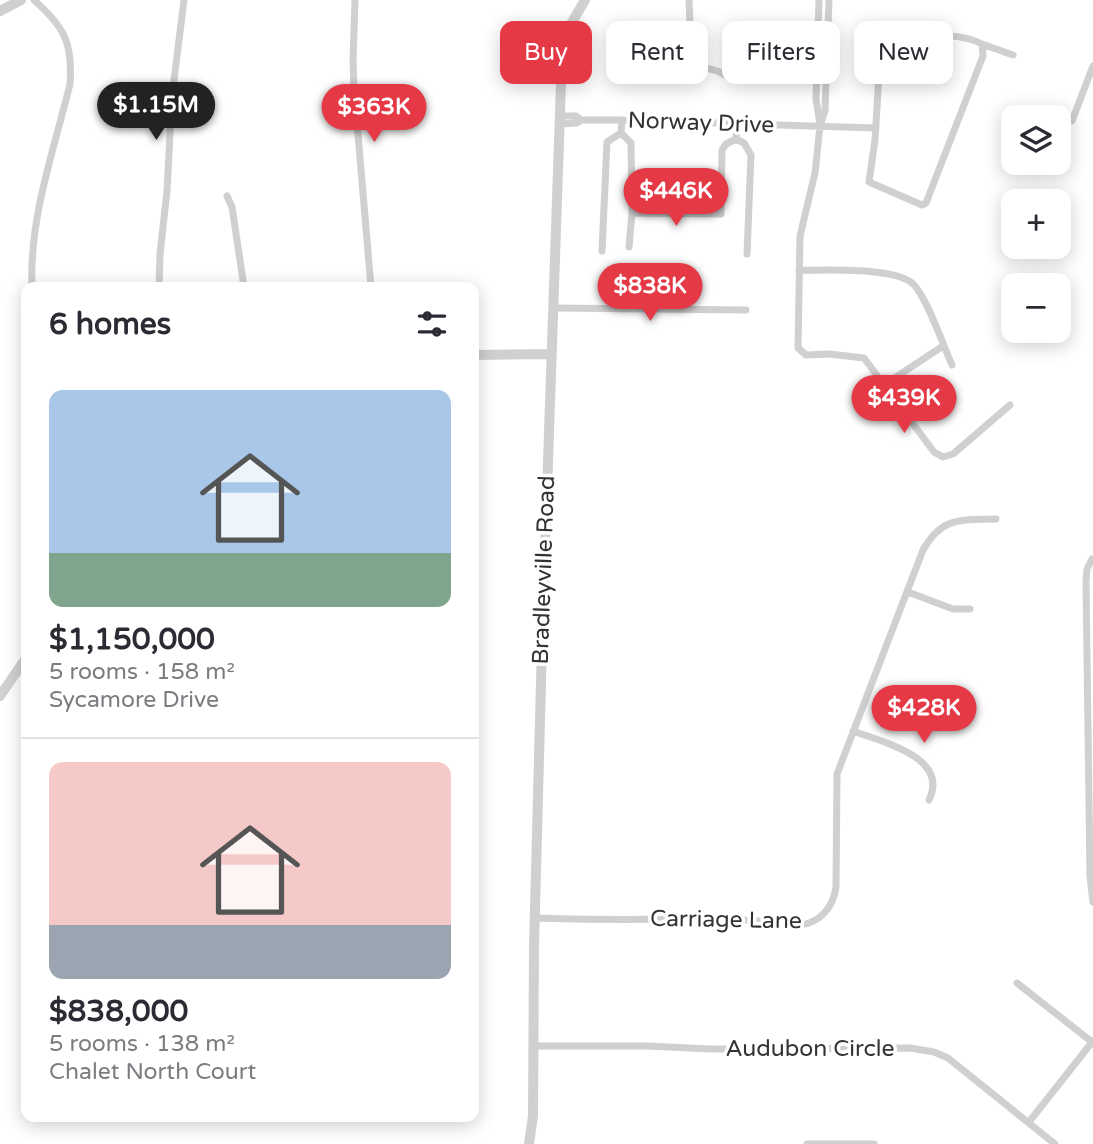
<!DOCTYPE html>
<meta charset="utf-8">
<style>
:root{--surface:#fff;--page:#f2f2f3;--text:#2b2b33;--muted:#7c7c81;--line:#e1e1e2;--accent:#e63946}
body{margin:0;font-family:"Varela Round",sans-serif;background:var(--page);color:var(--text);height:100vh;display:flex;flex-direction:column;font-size:26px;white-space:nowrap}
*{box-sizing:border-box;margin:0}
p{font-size:23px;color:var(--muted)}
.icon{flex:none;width:38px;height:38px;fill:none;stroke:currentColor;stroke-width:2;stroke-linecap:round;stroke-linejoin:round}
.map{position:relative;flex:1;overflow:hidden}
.side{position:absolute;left:21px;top:282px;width:458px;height:840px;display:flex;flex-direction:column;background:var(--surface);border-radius:14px;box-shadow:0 4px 18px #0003}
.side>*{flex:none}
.guide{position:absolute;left:500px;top:21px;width:486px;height:63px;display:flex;gap:14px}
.buttons{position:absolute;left:1001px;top:105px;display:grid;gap:14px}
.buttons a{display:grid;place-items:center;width:70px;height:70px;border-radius:14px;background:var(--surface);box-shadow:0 4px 18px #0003;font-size:35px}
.price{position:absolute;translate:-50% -60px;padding:0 16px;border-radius:24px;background:var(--accent);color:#fff;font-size:23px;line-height:46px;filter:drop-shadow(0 2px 4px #0008)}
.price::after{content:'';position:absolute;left:50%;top:42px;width:21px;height:16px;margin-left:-10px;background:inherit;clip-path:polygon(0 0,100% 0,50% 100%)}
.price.current{background:#222;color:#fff}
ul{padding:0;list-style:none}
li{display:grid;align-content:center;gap:14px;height:371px;padding:0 28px}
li+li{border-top:2px solid var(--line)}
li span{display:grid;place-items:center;height:217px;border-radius:14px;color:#555}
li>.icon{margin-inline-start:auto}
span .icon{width:126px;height:126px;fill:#fffc;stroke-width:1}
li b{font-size:30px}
h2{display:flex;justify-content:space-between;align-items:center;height:84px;padding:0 28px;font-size:30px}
.tag{padding:0 24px;border-radius:14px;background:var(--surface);box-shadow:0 4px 18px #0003;font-size:24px;line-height:63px}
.tag.current{background:var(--accent);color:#fff}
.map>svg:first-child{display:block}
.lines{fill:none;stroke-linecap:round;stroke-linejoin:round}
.minor{stroke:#d0d0d0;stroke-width:7}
.tertiary{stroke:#d0d0d0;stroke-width:10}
.labels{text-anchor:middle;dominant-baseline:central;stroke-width:7;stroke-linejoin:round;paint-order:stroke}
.street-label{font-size:23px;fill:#333;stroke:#fff}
</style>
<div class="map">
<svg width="1093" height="1144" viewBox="0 0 1093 1144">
<rect width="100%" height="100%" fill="#fff"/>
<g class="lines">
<path class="minor" d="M355 0 353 60 354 87 371 287
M689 0 692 69
M819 0 816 99 820 125
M829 0 825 111 820 126 815 173 800 236 798 348 806 355 829 354 864 358 934 452 943 457 953 454 1010 405
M911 34C934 36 962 33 982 44L983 56 926 203 922 205 869 182 875 140 880 57 895 38Z
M982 44 1013 55
M658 79C673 65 708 64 725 75
M560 116H576L581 120
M622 120 621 133 631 143 632 213 629 247
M1072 121 1093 66
M559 124 577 123 581 120H622L876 128
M736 139 744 143 751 155 747 254
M227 196 232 207 244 287
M632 213 721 214 722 150 726 144 736 139 737 124
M602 251 607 142 621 133
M799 270C825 271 900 266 915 286 928 301 943 345 952 365
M32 287C29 218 54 150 70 84 73 42 64 27 34 0
M159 287 160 254 167 191 172 96 184 0
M555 308 746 310
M884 385 943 346
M1092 559 1087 569 1086 581 1090 876 1093 902
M908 592 953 609H970
M853 731C882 742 950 757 929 800
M535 918C605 921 675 918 745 920 764 920 791 929 809 923 825 917 834 903 836 887L837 774 923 550C942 516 961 520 996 519
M1017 983 1092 1042
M533 1046H647L710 1049 910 1048 934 1052 948 1058 1055 1144
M1029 1122 1093 1041
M807 1144H874"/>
<path class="tertiary" d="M0 11 21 0
M474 355 551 354
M0 696 26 658
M529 1144 533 1116 534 947 543 607 562 54 568 29 585 0"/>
</g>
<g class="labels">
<g class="street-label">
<text transform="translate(701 123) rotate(2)">Norway Drive</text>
<text transform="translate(544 570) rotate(-88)">Bradleyville Road</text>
<text transform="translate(726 920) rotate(1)">Carriage Lane</text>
<text x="810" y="1049">Audubon Circle</text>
</g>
</g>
</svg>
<div class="buttons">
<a><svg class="icon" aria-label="layers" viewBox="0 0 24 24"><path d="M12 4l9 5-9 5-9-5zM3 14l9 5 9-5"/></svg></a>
<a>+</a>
<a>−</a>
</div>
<b class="price current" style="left:156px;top:142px">$1.15M</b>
<b class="price" style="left:374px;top:144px">$363K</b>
<b class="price" style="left:676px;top:228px">$446K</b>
<b class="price" style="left:650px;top:323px">$838K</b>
<b class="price" style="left:904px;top:435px">$439K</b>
<b class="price" style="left:924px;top:745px">$428K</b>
<div class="guide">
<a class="tag current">Buy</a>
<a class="tag">Rent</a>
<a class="tag">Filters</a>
<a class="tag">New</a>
</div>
<section class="side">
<h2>6 homes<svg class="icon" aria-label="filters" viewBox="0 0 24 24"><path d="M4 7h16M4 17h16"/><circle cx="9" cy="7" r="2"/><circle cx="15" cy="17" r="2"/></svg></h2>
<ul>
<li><span style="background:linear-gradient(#a9c7e8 75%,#7fa58c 0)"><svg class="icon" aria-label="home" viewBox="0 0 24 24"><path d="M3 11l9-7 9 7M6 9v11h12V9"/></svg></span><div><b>$1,150,000</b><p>5 rooms · 158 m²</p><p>Sycamore Drive</p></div></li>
<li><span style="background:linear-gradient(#f6c9c9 75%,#9aa5b1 0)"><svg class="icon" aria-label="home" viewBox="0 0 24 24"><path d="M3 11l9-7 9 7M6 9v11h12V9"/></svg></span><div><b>$838,000</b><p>5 rooms · 138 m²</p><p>Chalet North Court</p></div></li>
</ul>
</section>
</div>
